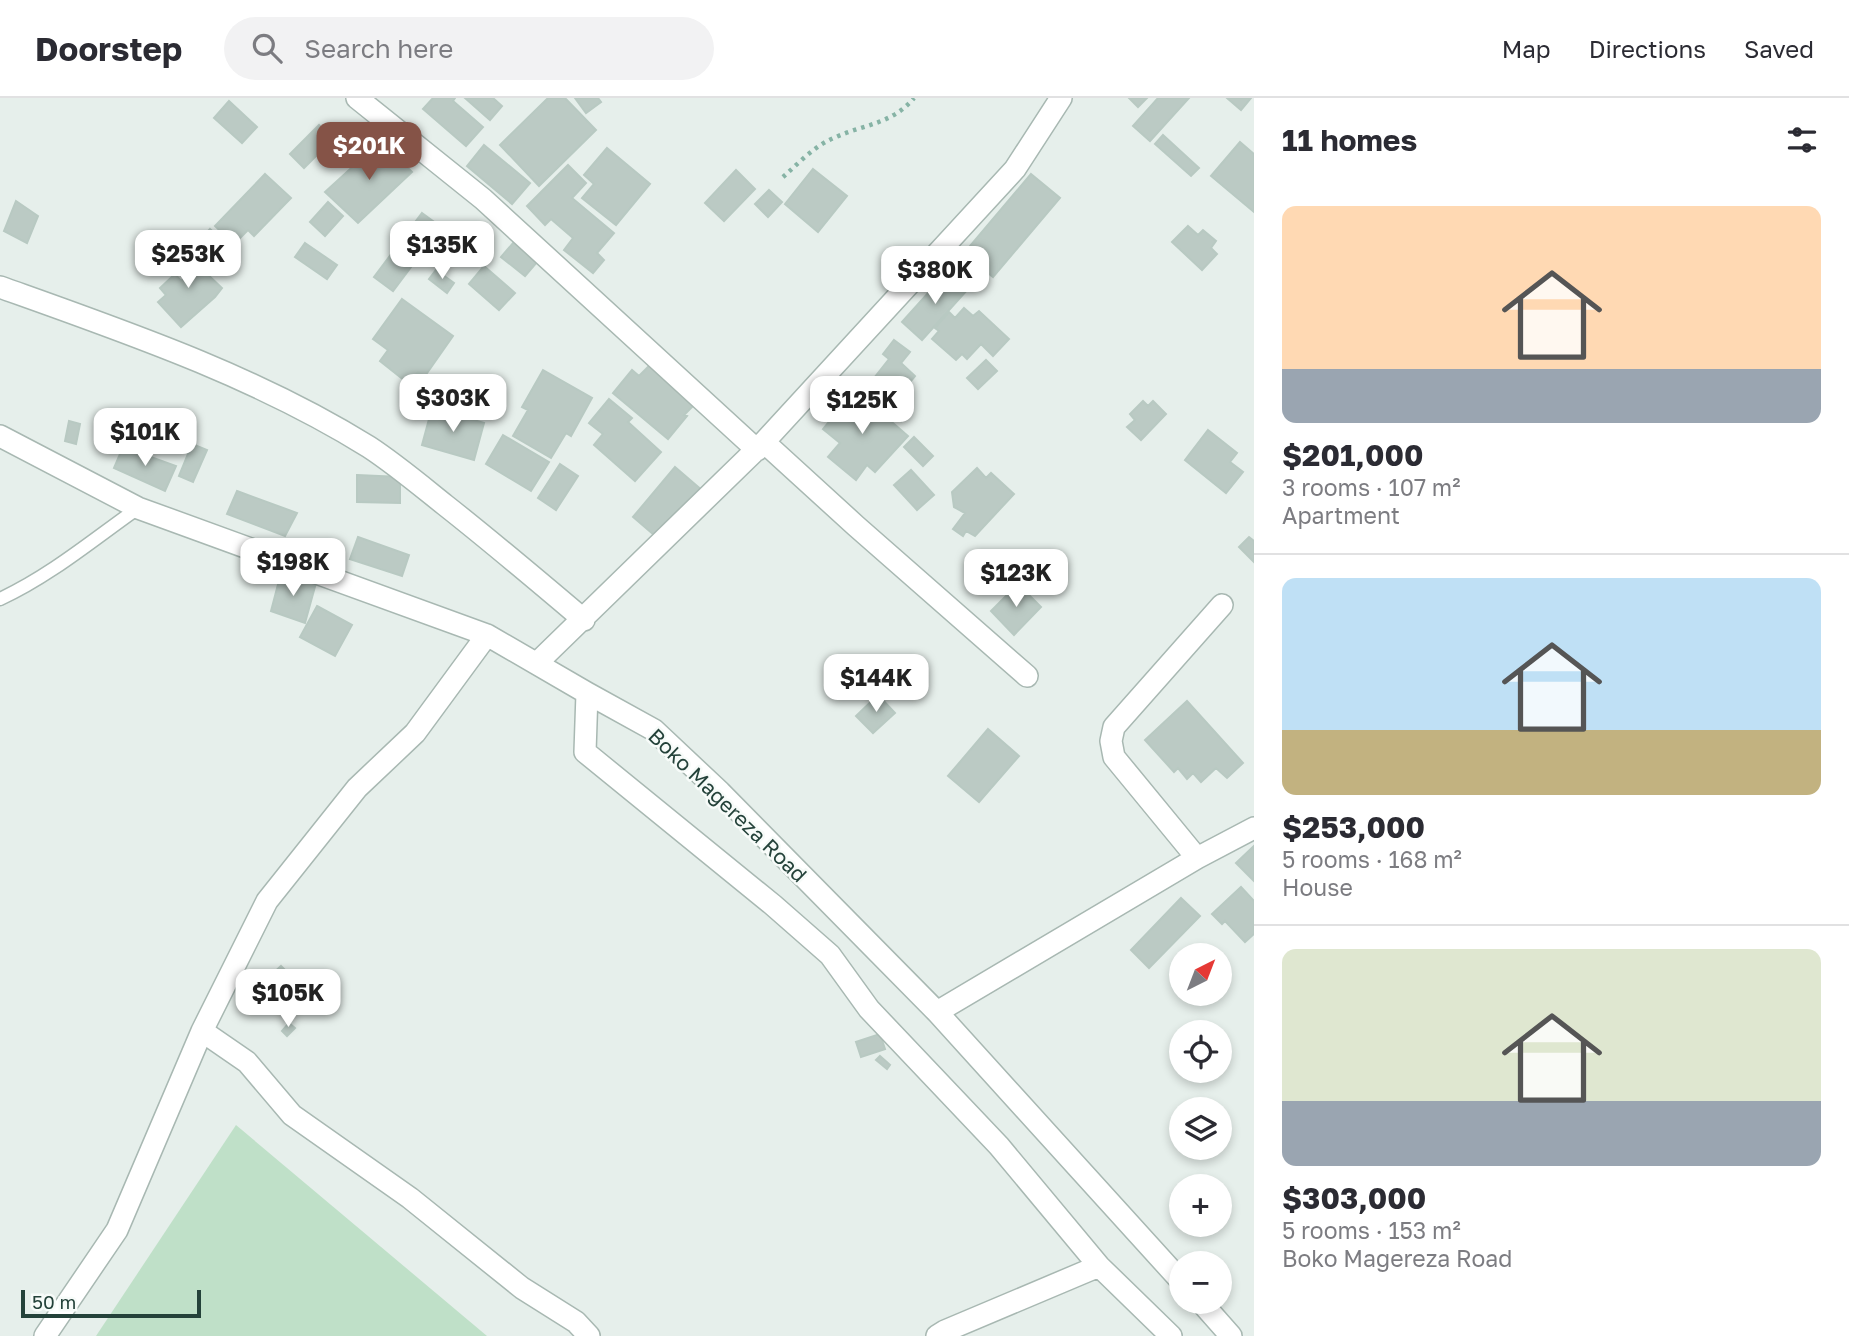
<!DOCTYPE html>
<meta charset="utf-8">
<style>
:root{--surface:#fff;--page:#f2f2f3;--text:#2b2b33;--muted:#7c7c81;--line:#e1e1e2;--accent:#855347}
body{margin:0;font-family:"Golos Text",sans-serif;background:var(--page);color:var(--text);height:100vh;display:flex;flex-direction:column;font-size:26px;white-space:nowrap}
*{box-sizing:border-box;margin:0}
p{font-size:23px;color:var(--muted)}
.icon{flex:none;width:38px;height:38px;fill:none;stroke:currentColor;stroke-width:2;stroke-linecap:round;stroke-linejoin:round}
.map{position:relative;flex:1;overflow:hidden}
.details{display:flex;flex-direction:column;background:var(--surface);width:595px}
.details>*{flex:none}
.needle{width:46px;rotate:42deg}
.controls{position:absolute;left:1169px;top:845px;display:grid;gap:14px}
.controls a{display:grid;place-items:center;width:63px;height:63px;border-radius:50%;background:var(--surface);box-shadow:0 4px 10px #0003;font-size:35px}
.scale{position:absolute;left:21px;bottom:18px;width:180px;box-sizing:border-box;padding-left:7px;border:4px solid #24423a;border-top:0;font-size:19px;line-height:24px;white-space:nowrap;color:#24423a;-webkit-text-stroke:5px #f7fbf9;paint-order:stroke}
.price{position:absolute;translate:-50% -60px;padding:0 16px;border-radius:14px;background:#fff;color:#222;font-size:23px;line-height:46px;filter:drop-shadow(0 2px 4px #0008)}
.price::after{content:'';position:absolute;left:50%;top:42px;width:21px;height:16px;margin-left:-10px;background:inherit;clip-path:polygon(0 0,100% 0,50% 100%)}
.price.current{background:var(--accent);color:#fff}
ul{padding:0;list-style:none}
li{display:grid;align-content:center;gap:14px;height:371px;padding:0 28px}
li+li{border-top:2px solid var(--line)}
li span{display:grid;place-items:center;height:217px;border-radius:14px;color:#555}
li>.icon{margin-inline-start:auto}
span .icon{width:126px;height:126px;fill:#fffc;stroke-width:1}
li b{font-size:30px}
h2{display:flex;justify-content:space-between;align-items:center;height:84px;padding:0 28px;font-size:30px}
header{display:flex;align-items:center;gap:42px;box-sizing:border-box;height:98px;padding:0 35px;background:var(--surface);border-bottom:2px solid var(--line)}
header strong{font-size:33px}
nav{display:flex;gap:38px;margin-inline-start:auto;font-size:24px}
.search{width:490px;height:63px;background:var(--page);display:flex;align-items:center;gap:18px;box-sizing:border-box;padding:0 24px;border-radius:38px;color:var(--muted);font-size:26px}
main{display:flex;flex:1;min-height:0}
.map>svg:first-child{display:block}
.green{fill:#bfe0c8}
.building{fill:#bbcac4;stroke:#b8c9c2;stroke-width:2}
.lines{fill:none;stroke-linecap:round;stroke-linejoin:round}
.service-casing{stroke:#a8b8b2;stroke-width:15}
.minor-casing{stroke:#a8b8b2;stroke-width:24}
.path{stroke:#86b3a5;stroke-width:4.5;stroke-dasharray:3.5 5;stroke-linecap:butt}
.service{stroke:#fff;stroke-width:12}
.minor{stroke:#fff;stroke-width:21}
.labels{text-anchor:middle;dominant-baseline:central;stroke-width:5;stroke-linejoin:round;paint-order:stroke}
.street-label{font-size:21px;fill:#24423a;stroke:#f7fbf9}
</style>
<header>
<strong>Doorstep</strong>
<div class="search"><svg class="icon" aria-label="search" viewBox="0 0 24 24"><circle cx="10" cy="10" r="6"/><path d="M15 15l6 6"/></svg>Search here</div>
<nav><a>Map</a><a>Directions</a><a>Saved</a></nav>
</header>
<main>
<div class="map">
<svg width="1254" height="1238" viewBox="0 0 1254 1238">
<rect width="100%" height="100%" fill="#e6efeb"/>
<path class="green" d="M236 1027 487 1238H96Z"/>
<path class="building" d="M433 0H455L453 3 483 29 466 48 423 11Z
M465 0H493L502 8 490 22Z
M548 0H565L596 32 539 88 500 47Z
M575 0H598L601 4 586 15Z
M1129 0H1147L1138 9Z
M1158 0H1189L1150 43 1133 28Z
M1227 0H1251L1241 12Z
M229 3 257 29 242 45 214 20Z
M319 27 333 41 304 70 290 56Z
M1163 37 1199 70 1191 78 1155 46Z
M381 43 412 74 358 125 325 94Z
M1240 44 1254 56V114L1211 78Z
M484 47 530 85 512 106 467 68Z
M607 50 650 86 616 127 582 100 594 86 584 77Z
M568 67 586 85 572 100 614 135 597 155 604 162 593 175 564 152 573 140 551 121 545 127 527 108Z
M813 71 847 98 818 134 785 106Z
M736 72 755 91 724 123 705 105Z
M265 76 291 100 254 138 248 132 234 146 215 128Z
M1031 76 1060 100 993 179 964 155Z
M769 92 782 104 768 119 755 106Z
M16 103 38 118 27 145 4 133Z
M328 104 343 118 325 138 310 124Z
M422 115 441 129 393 193 374 179Z
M1188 128 1198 137 1203 132 1216 143 1211 150 1217 156 1202 172 1172 144Z
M210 131 232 151 222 161 201 141Z
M514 144 537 164 525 178 501 159Z
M305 145 337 167 327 181 295 159Z
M183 153 222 190 215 199 181 229 158 204 166 197 160 190 175 176 181 183 185 180 171 166Z
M484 168 515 195 499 212 469 186Z
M436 172 454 185 447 195 429 181Z
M948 173 968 191 922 242 902 224Z
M402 201 453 238 425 278 418 274 409 286 380 263 388 252 373 241Z
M964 210 973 218 979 213 1009 241 993 258 981 246 967 261 962 256 956 262 932 241 939 233 935 230 949 214 955 220Z
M894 242 910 254 901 265 915 278 906 289 893 279 885 289 874 280 889 261 883 256Z
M986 262 997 273 978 291 967 280Z
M653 264 695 306 684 317 687 318 668 341 613 295 632 272 639 278Z
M543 272 592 300 571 338 566 335 551 360 513 338 528 312 522 309Z
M889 289 912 309 901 323 877 304Z
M855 292 908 338 875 374 867 367 856 382 828 359 840 345 823 331Z
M609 301 632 320 628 324 661 354 635 383 594 347 603 336 589 325Z
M1143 303 1148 308 1153 303 1166 316 1141 342 1127 329 1135 322 1130 316Z
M432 310 484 325 474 362 422 347Z
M69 323 80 326 76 346 65 343Z
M1208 332 1237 355 1230 364 1243 374 1226 395 1185 362Z
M503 337 549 364 531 393 486 366Z
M914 339 933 358 923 368 904 349Z
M192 346 207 352 193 384 179 378Z
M123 349 176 368 165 393 114 370Z
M560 366 578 378 556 412 538 400Z
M675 369 703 393 660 442 633 419Z
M977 370 986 380 991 375 1014 396 975 438 966 433 963 438 953 431 965 415 954 409 952 394Z
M911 372 934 397 917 412 894 387Z
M357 377 400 379V405L357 404Z
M237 393 297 415 285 438 227 416Z
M358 439 409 457 402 478 350 461Z
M1249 439 1254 443V464L1239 449Z
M281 475 316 485 305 525 271 513Z
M1018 486 1041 509 1014 537 991 513Z
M317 508 352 527 335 558 300 539Z
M878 597 895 615 873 635 856 618Z
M1187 603 1243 665 1227 680 1216 670 1201 684 1193 675 1187 681 1178 670 1174 674 1145 642Z
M988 631 1019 658 979 704 948 678Z
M1254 748V783L1236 765Z
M1241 789 1254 803V836L1245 844 1225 823 1222 826 1212 816Z
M1181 800 1200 818 1149 870 1131 852Z
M281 868 292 879 280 890 269 879Z
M289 925 295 930 287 938 282 933Z
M880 936 885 951 861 959 856 944Z
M880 958 890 967 887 971 876 962Z"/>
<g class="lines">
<g class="service-casing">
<path id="service" d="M0 501C50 478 94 441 138 410"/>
</g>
<g class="minor-casing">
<path id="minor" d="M357 0 483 101 757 352
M0 189C126 234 255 278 369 349 395 366 420 387 445 407 492 444 538 483 584 522
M0 338 138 410 487 537 587 595 654 632 720 694 937 914 1181 1183
M764 344 856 428 1027 578
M537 565 764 344 1015 71 1061 0
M587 595 585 654 773 807 830 857 869 911 999 1048 1099 1168 1171 1238
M1197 760 1114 659 1111 643 1114 629 1222 507
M937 914 1197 760 1254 730
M202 933 247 964 292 1017 410 1100 522 1190 576 1224 589 1238
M1201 1204 1231 1238
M45 1238 117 1132 202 933 267 803 357 690 415 635 487 537
M937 1238 945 1233 1099 1168"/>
</g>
<path class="path" d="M783 79C799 65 815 47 836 39 865 26 892 26 914 0"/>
<use href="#service" class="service"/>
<use href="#minor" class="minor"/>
</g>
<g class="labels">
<g class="street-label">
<text transform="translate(728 707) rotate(44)">Boko Magereza Road</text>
</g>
</g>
</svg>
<div class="controls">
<a><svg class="needle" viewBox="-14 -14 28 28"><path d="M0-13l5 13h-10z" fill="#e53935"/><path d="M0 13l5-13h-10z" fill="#7c7c81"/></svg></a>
<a><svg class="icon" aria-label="locate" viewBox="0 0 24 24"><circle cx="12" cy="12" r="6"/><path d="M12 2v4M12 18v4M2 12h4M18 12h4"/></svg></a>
<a><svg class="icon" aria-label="layers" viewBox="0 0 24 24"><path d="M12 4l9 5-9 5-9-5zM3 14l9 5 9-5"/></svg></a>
<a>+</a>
<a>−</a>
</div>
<div class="scale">50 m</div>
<b class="price current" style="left:369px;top:84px">$201K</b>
<b class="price" style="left:442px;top:183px">$135K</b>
<b class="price" style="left:188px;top:192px">$253K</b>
<b class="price" style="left:935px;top:208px">$380K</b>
<b class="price" style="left:453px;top:336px">$303K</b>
<b class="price" style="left:862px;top:338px">$125K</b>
<b class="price" style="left:145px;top:370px">$101K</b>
<b class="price" style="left:293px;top:500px">$198K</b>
<b class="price" style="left:1016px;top:511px">$123K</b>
<b class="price" style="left:876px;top:616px">$144K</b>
<b class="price" style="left:288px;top:931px">$105K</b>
</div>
<section class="details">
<h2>11 homes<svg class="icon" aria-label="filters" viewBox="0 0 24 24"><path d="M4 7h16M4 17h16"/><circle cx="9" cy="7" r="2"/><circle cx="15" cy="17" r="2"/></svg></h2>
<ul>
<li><span style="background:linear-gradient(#ffd9b3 75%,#9aa5b1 0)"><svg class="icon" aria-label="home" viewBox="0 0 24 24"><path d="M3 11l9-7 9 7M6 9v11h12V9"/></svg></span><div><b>$201,000</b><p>3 rooms · 107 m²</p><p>Apartment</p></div></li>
<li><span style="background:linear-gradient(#bfe0f5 70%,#c2b280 0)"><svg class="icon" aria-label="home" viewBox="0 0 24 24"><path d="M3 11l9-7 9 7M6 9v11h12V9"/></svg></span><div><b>$253,000</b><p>5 rooms · 168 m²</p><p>House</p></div></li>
<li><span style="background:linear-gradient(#dfe7d0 70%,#9aa5b1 0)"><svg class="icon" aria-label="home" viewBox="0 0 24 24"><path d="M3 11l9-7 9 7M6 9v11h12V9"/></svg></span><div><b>$303,000</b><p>5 rooms · 153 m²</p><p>Boko Magereza Road</p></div></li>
</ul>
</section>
</main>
